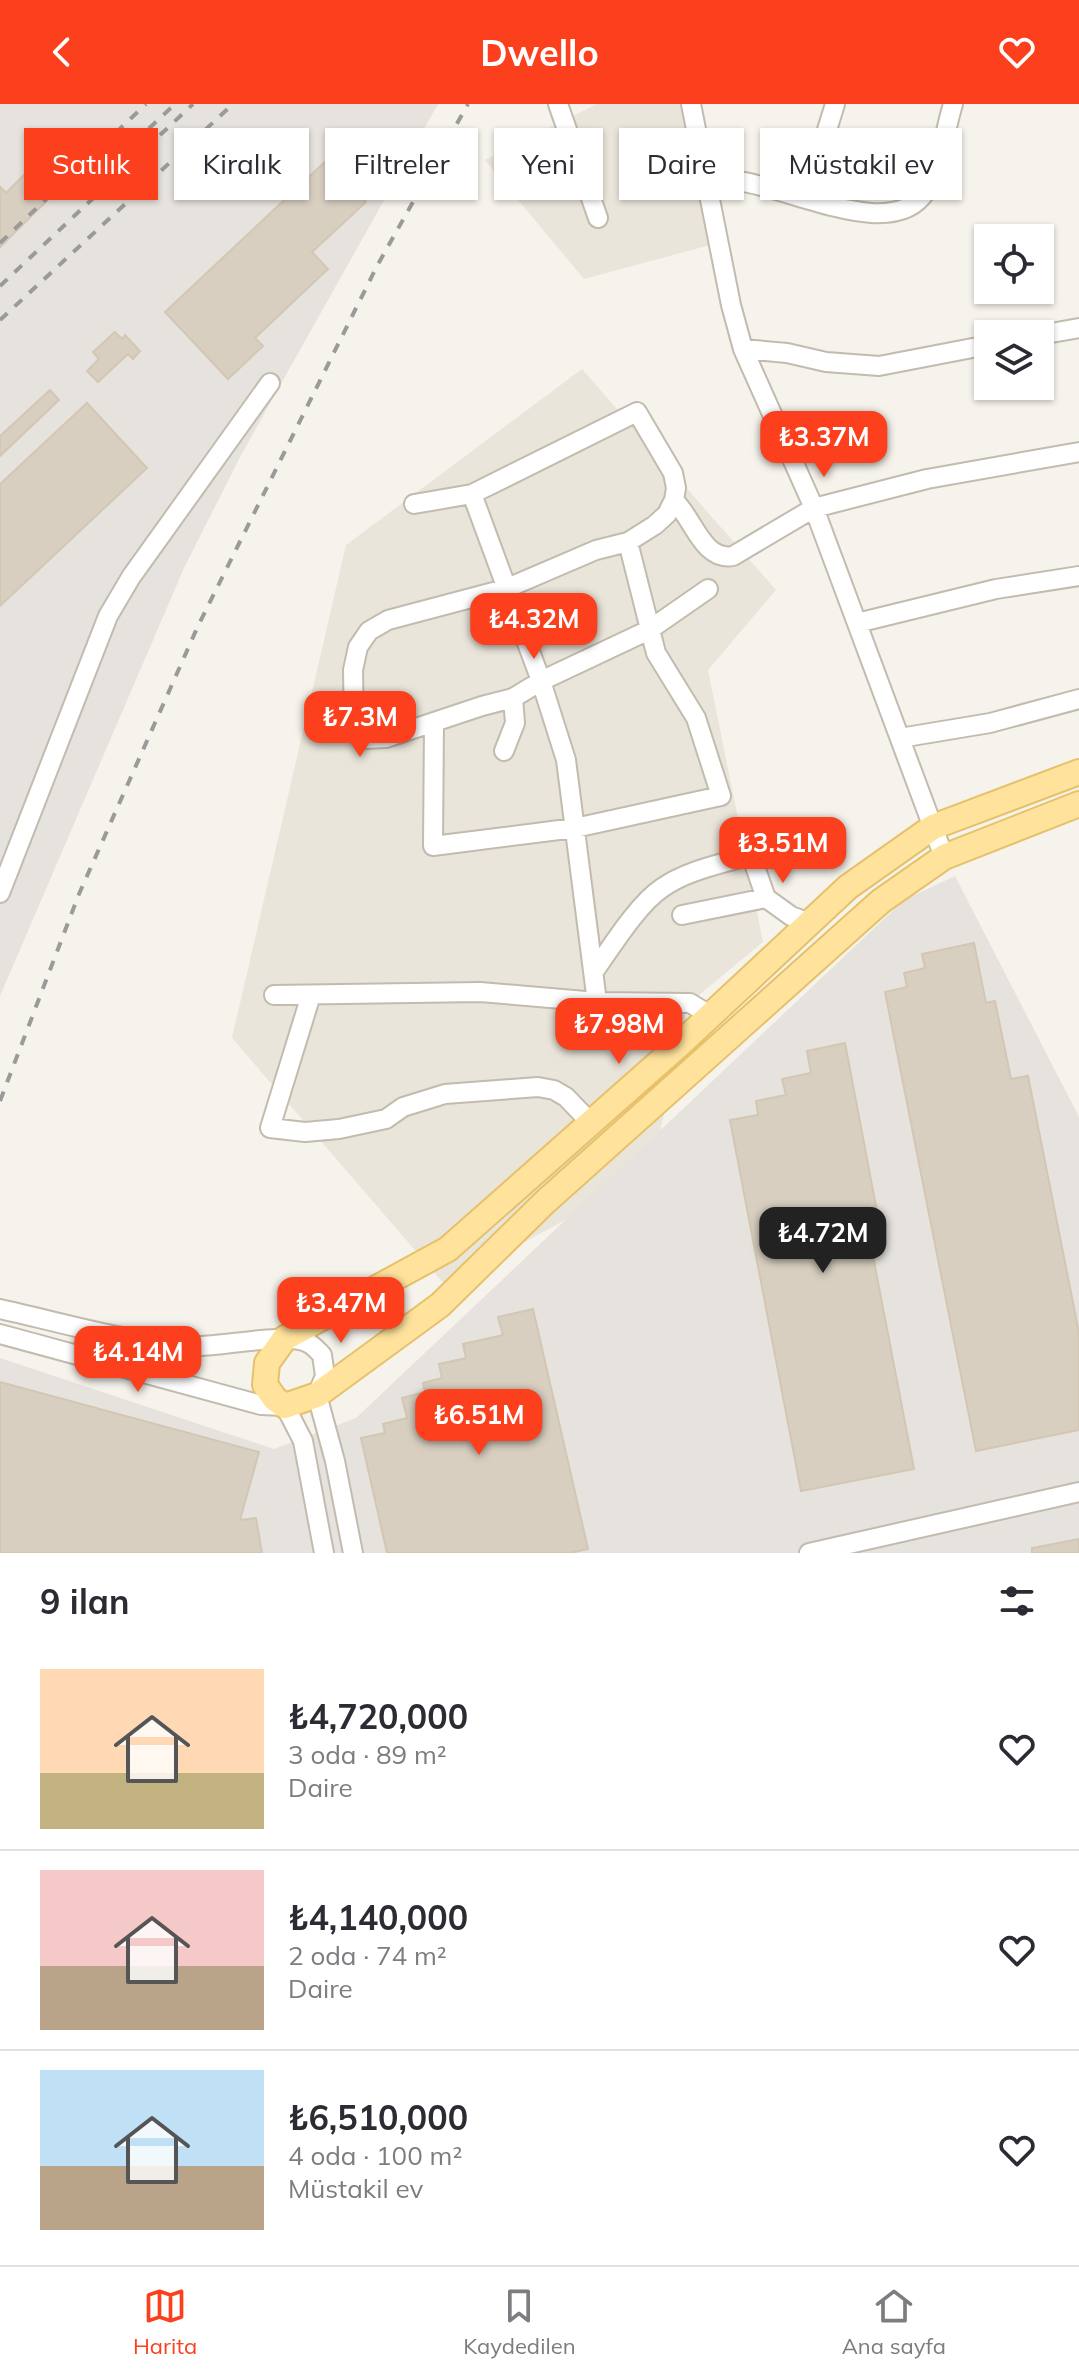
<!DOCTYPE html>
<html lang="tr">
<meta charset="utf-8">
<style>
:root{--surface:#fff;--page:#f2f2f3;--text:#2b2b33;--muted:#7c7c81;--line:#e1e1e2;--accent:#fc3f1d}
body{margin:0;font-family:Mulish,sans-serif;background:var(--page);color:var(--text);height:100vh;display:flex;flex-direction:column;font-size:30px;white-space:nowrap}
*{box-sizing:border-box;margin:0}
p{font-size:26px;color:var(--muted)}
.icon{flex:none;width:44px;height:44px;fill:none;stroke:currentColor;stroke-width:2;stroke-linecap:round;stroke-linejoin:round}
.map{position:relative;height:1449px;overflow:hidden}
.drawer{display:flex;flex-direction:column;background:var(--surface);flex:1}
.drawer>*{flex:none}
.hud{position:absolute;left:24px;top:24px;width:1032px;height:72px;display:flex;gap:16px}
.controls{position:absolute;left:974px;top:120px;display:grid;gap:16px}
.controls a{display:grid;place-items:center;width:80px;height:80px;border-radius:0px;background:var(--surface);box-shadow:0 2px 6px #0004;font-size:40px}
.price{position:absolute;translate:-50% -68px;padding:0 18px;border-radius:16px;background:var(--accent);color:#fff;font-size:26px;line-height:52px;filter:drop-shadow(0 2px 4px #0008)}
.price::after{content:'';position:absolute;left:50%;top:48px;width:24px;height:18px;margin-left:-12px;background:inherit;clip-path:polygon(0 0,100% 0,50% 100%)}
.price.selected{background:#222;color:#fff}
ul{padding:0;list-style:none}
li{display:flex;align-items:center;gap:24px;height:200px;padding:0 40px}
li+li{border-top:2px solid var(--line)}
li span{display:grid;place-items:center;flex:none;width:224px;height:160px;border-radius:0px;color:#555}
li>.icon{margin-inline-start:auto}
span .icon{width:96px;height:96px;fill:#fffc;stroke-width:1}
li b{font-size:34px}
h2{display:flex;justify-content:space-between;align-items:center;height:96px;padding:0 40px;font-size:34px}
.chip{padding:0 28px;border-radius:0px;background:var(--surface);box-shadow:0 2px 6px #0004;font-size:28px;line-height:72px}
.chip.selected{background:var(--accent);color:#fff}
header{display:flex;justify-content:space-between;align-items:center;height:104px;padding:0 40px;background:var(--accent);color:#fff;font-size:36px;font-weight:700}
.tab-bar{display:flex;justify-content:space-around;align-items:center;height:112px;border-top:2px solid var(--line);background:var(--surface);font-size:22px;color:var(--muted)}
.tab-bar a{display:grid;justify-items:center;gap:4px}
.tab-bar .selected{color:var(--accent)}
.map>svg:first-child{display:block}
.residential{fill:#eae5da}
.industrial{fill:#e6e2dd}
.building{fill:#d8cfc1;stroke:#d3c7b4;stroke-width:2}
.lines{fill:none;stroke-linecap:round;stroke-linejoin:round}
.minor-casing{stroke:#c2bbae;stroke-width:22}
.major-casing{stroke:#e6c16a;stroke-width:28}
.minor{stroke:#fff;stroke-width:18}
.major{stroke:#ffe39c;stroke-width:24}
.rail{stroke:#9a9a9a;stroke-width:4;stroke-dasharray:10 10;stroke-linecap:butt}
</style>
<header><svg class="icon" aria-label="back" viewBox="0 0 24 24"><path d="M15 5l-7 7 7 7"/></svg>Dwello<svg class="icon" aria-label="heart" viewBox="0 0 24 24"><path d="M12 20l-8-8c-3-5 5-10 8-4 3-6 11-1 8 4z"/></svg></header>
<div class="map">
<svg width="1079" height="1449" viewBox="0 0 1079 1449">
<rect width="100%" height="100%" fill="#f6f3ec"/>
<path class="residential" d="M597 0H686L714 140 584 175 485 56Z
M582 265 776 486 708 566 763 838 687 901 681 939 650 1070 445 1181 232 934 346 441Z"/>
<path class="industrial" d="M0 0H438L240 353 184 464 0 892Z
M955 772 1079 1013V1449H0V1254L274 1345 356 1314 904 796Z"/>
<path class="building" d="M44 51 68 76 0 143V83L6 89Z
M327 56 366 98 312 148 328 165 255 234 263 242 228 275 165 208Z
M115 228 122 235 125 231 140 247 133 255 128 250 98 278 87 267 99 255 93 248Z
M50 286 59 296 0 352V332Z
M87 299 147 364 0 502V380Z
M974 839 986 899 995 897 1011 975 1028 972 1079 1229V1326L976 1347 885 888 907 883 904 869 925 864 922 850Z
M845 939 879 1118 867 1121 914 1365 801 1387 730 1016 758 1011 756 997 786 991 782 975 811 969 807 947Z
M533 1205 588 1445 570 1449H387L361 1334 385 1329 383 1320 407 1314 402 1294 425 1288 423 1279 442 1274 439 1260 466 1254 463 1240 503 1231 498 1213Z
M0 1278 259 1348 240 1416 256 1414 262 1449H0Z
M1079 1435V1449H1032V1444Z"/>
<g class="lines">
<g class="minor-casing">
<path id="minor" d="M558 0 598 114
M691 0 731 201 743 245 814 404 944 753
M706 76C764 65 888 147 926 87 940 65 945 26 953 0
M806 94 835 0
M1040 231 1079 224
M743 245 787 249 826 258 879 262 988 241
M472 390 541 577 566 656 597 898
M674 396C694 416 703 457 733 452L814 404 927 375 1079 348
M414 400 472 390 637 308 673 369 676 384 674 396 667 410 655 421 628 438 596 446 505 485 388 516 369 527 358 543 353 566 354 624 359 632 366 635 386 634 482 602 513 594 541 577 649 526 708 485
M857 519 996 485 1079 472
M434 619 433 742 575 724 721 692 696 614 656 549 628 438
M900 634 990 619 1079 595
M504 647 515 619 513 594
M0 789 108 512 131 473 270 279
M682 811 766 794
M595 866C612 842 638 800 662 784 687 766 722 760 751 751L766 794 791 812 810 819
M274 891 480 888 597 898 690 899 711 912
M311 891 270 1024 305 1028 339 1025 386 1015 403 1003 445 990 538 983 554 986 566 993 591 1019
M0 1205C60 1218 139 1242 199 1242 225 1242 289 1228 308 1239 313 1241 318 1247 322 1251L325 1272 317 1291 335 1357 353 1449
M0 1230 261 1301 285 1302 303 1337 324 1449
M809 1449 1079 1388"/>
</g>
<g class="major-casing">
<path id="major" d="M1079 668 933 723 848 783 681 939 448 1145 285 1234 267 1259 265 1281 275 1295 285 1302 317 1291 440 1201 545 1098 881 797 944 753 1079 700"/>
</g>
<use href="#minor" class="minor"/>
<use href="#major" class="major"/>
<path class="rail" d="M76 93 175 0
M0 139 146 0
M0 182 193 0
M0 216 233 0
M0 997 79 790 198 522 377 162 468 0"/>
</g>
</svg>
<div class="controls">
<a><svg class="icon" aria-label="locate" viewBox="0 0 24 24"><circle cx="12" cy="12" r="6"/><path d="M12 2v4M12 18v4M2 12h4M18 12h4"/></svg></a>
<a><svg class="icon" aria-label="layers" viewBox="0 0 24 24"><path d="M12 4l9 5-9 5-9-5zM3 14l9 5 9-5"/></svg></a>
</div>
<b class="price" style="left:824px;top:375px">₺3.37M</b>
<b class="price" style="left:534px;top:557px">₺4.32M</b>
<b class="price" style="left:360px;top:655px">₺7.3M</b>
<b class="price" style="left:783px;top:781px">₺3.51M</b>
<b class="price" style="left:619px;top:962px">₺7.98M</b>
<b class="price selected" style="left:823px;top:1171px">₺4.72M</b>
<b class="price" style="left:341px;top:1241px">₺3.47M</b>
<b class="price" style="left:138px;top:1290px">₺4.14M</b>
<b class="price" style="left:479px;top:1353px">₺6.51M</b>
<div class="hud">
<a class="chip selected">Satılık</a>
<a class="chip">Kiralık</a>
<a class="chip">Filtreler</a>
<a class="chip">Yeni</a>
<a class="chip">Daire</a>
<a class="chip">Müstakil ev</a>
</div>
</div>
<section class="drawer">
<h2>9 ilan<svg class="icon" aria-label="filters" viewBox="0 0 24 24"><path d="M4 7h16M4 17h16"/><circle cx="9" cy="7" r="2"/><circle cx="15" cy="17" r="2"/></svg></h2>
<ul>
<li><span style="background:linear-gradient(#ffd9b3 65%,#c2b280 0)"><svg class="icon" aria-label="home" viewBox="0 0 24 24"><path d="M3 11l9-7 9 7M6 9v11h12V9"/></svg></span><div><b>₺4,720,000</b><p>3 oda · 89 m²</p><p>Daire</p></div><svg class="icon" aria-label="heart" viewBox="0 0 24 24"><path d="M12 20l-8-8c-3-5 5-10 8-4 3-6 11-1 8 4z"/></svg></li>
<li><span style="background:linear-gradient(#f6c9c9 60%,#b9a48a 0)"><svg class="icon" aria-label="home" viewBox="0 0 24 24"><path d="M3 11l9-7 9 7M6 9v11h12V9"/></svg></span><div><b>₺4,140,000</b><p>2 oda · 74 m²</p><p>Daire</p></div><svg class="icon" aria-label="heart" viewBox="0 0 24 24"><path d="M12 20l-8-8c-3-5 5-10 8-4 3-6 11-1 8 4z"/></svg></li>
<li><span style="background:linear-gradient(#bfe0f5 60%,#b9a48a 0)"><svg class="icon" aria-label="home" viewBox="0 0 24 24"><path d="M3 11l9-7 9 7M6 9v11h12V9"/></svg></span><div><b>₺6,510,000</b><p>4 oda · 100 m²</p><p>Müstakil ev</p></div><svg class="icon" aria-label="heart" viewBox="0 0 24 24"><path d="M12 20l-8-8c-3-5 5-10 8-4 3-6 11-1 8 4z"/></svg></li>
</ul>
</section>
<nav class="tab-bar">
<a class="selected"><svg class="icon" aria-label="map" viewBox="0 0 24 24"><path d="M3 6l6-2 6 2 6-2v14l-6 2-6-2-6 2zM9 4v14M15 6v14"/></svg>Harita</a>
<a><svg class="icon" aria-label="saved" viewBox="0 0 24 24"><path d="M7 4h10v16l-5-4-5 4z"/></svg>Kaydedilen</a>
<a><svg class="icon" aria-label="home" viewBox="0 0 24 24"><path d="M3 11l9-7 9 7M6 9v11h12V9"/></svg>Ana sayfa</a>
</nav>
